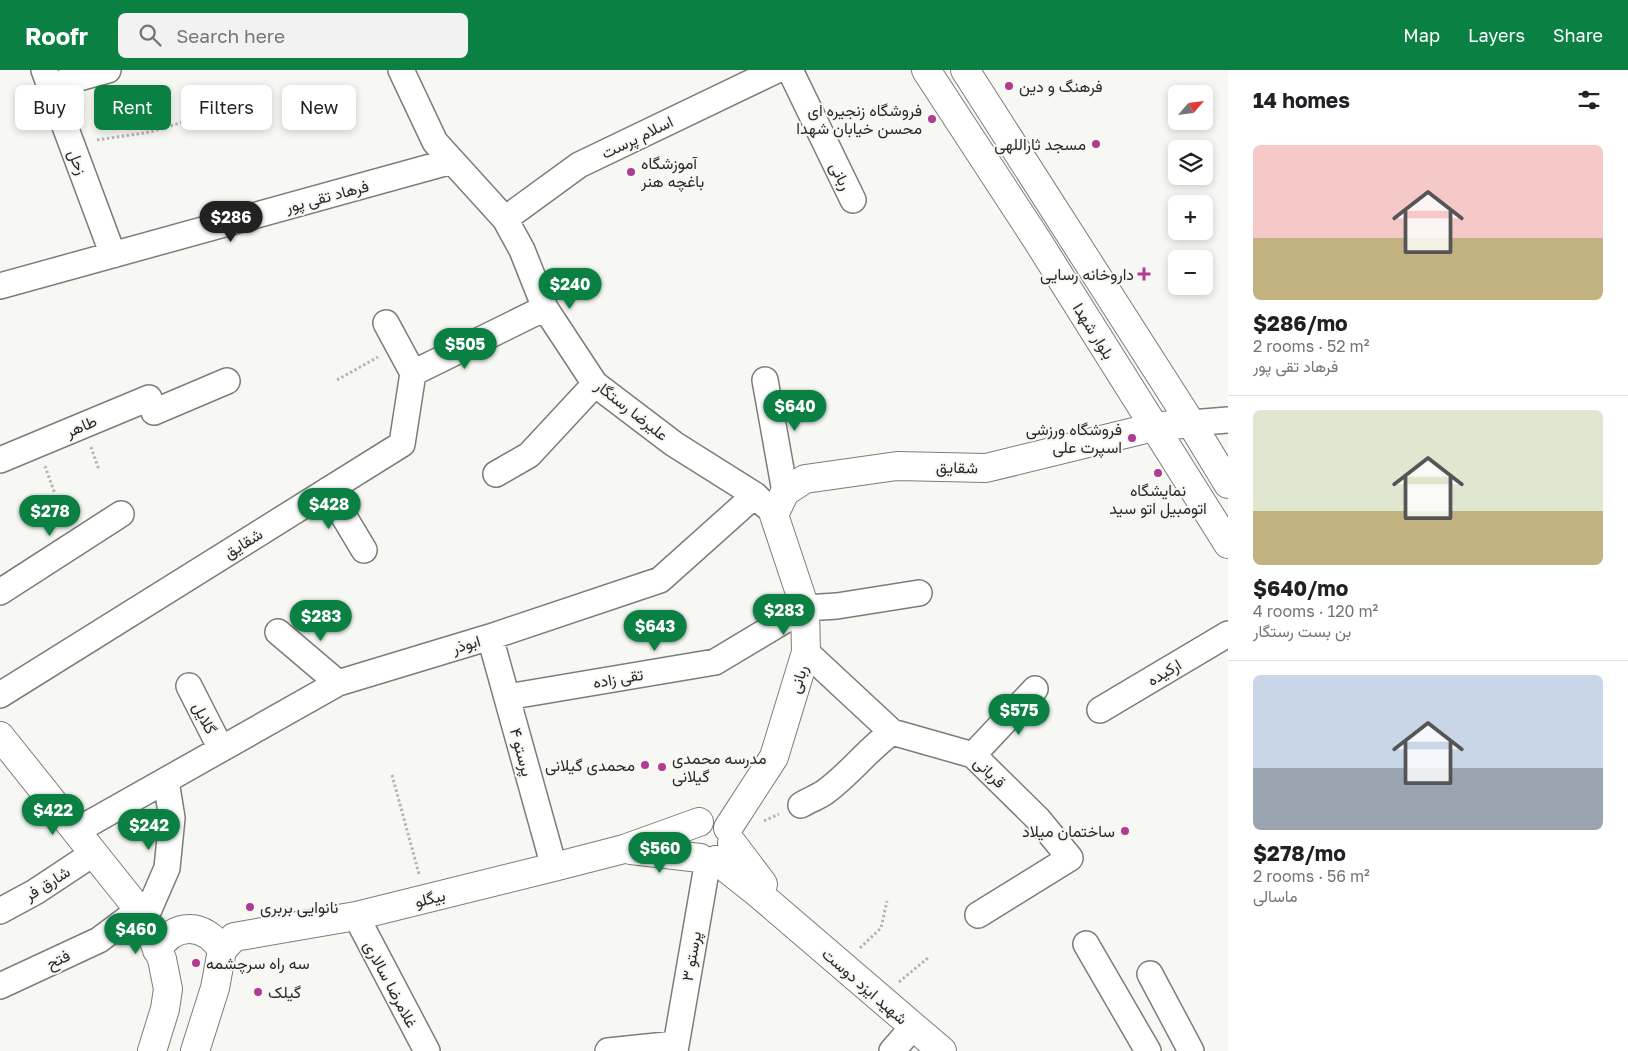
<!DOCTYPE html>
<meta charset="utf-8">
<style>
:root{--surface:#fff;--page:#f2f2f2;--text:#202124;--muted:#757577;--line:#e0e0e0;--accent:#0b8043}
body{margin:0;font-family:"Golos Text",Vazirmatn,sans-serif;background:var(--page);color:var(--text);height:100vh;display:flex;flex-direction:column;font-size:19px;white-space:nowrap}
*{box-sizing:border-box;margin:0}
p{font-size:16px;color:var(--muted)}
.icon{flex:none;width:28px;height:28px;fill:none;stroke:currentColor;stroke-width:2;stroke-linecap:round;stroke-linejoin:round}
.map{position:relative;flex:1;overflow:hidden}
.sheet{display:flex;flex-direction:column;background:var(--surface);width:400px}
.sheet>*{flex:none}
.top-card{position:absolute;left:15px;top:15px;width:475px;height:45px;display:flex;gap:10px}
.needle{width:32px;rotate:62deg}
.fabs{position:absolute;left:1168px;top:15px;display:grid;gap:10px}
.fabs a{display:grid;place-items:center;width:45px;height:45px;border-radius:8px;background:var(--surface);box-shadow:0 2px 8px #0003;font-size:25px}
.price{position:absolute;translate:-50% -42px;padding:0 11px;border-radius:18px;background:var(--accent);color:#fff;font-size:16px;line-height:32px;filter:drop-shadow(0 1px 2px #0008)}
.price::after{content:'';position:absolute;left:50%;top:30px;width:15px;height:11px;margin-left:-8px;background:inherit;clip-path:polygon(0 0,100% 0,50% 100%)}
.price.current{background:#222;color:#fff}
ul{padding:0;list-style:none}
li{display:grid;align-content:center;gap:10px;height:265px;padding:0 25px}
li+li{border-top:1px solid var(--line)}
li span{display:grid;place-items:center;height:155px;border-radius:8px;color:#555}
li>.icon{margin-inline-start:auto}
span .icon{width:90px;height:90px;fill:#fffc;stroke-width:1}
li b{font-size:21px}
h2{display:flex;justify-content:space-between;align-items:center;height:60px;padding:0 25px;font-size:21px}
.pill{padding:0 18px;border-radius:8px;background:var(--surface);box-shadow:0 2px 8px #0003;font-size:18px;line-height:45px}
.pill.current{background:var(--accent);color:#fff}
header{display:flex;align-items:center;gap:30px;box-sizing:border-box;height:70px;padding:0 25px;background:var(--accent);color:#fff}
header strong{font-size:24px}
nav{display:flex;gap:28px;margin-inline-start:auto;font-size:18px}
.search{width:350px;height:45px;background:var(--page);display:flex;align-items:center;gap:12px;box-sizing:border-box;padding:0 18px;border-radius:8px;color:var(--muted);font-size:19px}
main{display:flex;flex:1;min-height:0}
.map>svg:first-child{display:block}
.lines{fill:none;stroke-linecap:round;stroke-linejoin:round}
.minor-casing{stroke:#7c7d7a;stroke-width:28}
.major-casing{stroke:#7c7d7a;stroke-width:30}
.path{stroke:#b5b6b3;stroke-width:3;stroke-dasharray:2.5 2.5;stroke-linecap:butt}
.minor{stroke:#fff;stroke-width:25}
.major{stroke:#fff;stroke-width:28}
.poi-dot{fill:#b03b93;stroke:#f7f8f4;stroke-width:2}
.labels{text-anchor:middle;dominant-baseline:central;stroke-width:4;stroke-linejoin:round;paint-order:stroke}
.poi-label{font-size:16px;fill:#292a28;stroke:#f7f8f4;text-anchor:start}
.street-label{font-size:16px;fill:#292a28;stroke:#f7f8f4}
</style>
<header>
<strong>Roofr</strong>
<div class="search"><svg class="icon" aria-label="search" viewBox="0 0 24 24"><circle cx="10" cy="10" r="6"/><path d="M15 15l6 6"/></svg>Search here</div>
<nav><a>Map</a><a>Layers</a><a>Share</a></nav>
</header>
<main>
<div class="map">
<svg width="1228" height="981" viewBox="0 0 1228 981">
<rect width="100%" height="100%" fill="#f7f8f4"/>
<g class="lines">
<g class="minor-casing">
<path id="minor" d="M44 0 113 185
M401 0 435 72 505 149 522 180 545 238 595 314 674 374 755 425 766 436
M790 0 853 130
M50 16 108 0
M505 149 579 95 777 0
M0 216 452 91
M386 253 413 303
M765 310 785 422
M1191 353 1228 350
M0 390 149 328 154 342 227 311
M496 404 529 385 595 314
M328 420 364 480
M0 522 121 444
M278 562 338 613
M490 567 554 797
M806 582 892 662 973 685 1038 749 1070 788 978 845
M189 616 221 679
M0 625 402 374 413 303 545 238
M507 627 715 592 805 538 837 536 919 523
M1100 640 1228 564
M973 685 1035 619
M801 735C809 730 818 727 825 722 850 704 868 679 892 662
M76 761 338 613 490 567 660 510 755 425
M0 841 35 822 94 783
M356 846 427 981
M144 851 167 798 172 748 166 711
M1086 874 1148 981
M1150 904 1191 981
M0 916 99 870 139 840
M608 981 676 974
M675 981 708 790
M892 981 913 957"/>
</g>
<g class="major-casing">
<path id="major" d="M926 0 1037 170 1228 474
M965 0 1191 353 1228 414
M0 666 139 840 162 889 168 919 165 939 152 981
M728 758 774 687 806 582 805 538 774 445 785 422 805 409 897 396 986 398 1154 357 1191 353
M732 773 763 814
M631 780 700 788
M716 790 760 825 942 981
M157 880C175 851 205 853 222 880
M195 981 215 918 222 880 234 867 356 846 554 797 624 779 699 752"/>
</g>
<path class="path" d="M97 70 150 62 236 36
M337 310 378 287
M91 377 99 400
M45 396 55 424
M392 705 419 804
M764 751 779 744
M860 878 881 858 887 831
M899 912 929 887"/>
<use href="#minor" class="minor"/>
<use href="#major" class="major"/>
</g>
<g class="poi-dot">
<circle cx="1009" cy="16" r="5"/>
<circle cx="932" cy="49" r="5"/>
<circle cx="1096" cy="74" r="5"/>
<circle cx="631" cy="102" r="5"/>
<path d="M1141.5 196.5h5v5h5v5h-5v5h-5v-5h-5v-5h5z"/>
<circle cx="1132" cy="368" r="5"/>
<circle cx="1158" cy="403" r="5"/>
<circle cx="645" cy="695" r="5"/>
<circle cx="662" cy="697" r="5"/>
<circle cx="1125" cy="761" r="5"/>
<circle cx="250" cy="837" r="5"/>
<circle cx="196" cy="893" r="5"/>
<circle cx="258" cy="922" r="5"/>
</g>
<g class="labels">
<g class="poi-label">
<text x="1019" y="16">فرهنگ و دین</text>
<text x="922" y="40" text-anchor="end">فروشگاه زنجیره ای<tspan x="922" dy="18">محسن خیابان شهدا</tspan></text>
<text x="1086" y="74" text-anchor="end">مسجد ثاراللهی</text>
<text x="641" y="93">آموزشگاه<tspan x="641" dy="18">باغچه هنر</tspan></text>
<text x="1134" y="204" text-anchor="end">داروخانه رسایی</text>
<text x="1122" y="359" text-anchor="end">فروشگاه ورزشی<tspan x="1122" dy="18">اسپرت علی</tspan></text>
<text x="1158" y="420" text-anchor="middle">نمایشگاه<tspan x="1158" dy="18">اتومبیل اتو سید</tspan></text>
<text x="672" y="688">مدرسه محمدی<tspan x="672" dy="18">گیلانی</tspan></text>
<text x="635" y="695" text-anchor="end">محمدی گیلانی</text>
<text x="1115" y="761" text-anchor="end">ساختمان میلاد</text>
<text x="260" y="837">نانوایی بربری</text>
<text x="206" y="893">سه راه سرچشمه</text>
<text x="268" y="922">گیلک</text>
</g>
<g class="street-label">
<text transform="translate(637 67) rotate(-26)">اسلام پرست</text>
<text transform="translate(78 92) rotate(69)">زحل</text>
<text transform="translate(841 106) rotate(64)">ربانی</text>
<text transform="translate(327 126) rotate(-15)">فرهاد تقی پور</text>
<text transform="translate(1094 261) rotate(58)">بلوار شهدا</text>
<text transform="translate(632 340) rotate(38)">علیرضا رستگار</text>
<text transform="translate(81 356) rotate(-23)">طاهر</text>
<text transform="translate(957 397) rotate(1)">شقایق</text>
<text transform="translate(243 473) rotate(-32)">شقایق</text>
<text transform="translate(466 574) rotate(-17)">ابوذر</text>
<text transform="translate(1164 602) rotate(-31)">ارکیده</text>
<text transform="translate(618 608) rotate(-10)">تقی زاده</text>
<text transform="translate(798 609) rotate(-73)">ربانی</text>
<text transform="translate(205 648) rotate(63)">گلایل</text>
<text transform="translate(522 682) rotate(75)">پرستو ۴</text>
<text transform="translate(990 702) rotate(44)">قربانی</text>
<text transform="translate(47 813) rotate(-32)">شارق فر</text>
<text transform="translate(430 828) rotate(-14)">بیگلو</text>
<text transform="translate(691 886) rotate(-80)">پرستو ۳</text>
<text transform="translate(58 889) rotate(-25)">فتح</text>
<text transform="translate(391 914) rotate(62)">غلامرضا سالاری</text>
<text transform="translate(865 916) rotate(41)">شهید ایزد دوست</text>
</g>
</g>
</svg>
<div class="fabs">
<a><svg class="needle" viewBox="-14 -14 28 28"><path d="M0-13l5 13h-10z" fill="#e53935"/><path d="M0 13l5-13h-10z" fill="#757577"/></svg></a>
<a><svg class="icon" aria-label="layers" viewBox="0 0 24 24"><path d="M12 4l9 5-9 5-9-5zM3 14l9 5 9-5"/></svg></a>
<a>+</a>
<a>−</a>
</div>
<b class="price current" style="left:231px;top:173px">$286</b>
<b class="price" style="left:570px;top:240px">$240</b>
<b class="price" style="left:465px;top:300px">$505</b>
<b class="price" style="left:795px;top:362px">$640</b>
<b class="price" style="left:329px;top:460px">$428</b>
<b class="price" style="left:50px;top:467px">$278</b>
<b class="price" style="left:784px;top:566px">$283</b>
<b class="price" style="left:321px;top:572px">$283</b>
<b class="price" style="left:655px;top:582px">$643</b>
<b class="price" style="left:1019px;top:666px">$575</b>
<b class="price" style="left:53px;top:766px">$422</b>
<b class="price" style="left:149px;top:781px">$242</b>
<b class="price" style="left:660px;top:804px">$560</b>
<b class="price" style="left:136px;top:885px">$460</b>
<div class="top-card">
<a class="pill">Buy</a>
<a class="pill current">Rent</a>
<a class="pill">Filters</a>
<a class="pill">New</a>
</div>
</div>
<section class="sheet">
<h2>14 homes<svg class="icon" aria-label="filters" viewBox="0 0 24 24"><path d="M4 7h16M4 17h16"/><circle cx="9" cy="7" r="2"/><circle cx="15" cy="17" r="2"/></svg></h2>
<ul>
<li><span style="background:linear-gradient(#f6c9c9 60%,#c2b280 0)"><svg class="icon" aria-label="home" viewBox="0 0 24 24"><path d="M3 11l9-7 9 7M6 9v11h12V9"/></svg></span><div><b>$286/mo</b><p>2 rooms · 52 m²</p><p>فرهاد تقی پور</p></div></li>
<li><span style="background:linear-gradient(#dfe7d0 65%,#c2b280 0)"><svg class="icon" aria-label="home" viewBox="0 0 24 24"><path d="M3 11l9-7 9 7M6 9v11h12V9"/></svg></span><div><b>$640/mo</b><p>4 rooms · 120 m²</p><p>بن بست رستگار</p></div></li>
<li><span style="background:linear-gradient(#c9d6e8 60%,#9aa5b1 0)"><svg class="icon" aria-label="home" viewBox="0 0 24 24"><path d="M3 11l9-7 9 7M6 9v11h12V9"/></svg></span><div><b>$278/mo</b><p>2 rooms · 56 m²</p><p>ماسالی</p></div></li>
</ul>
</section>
</main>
